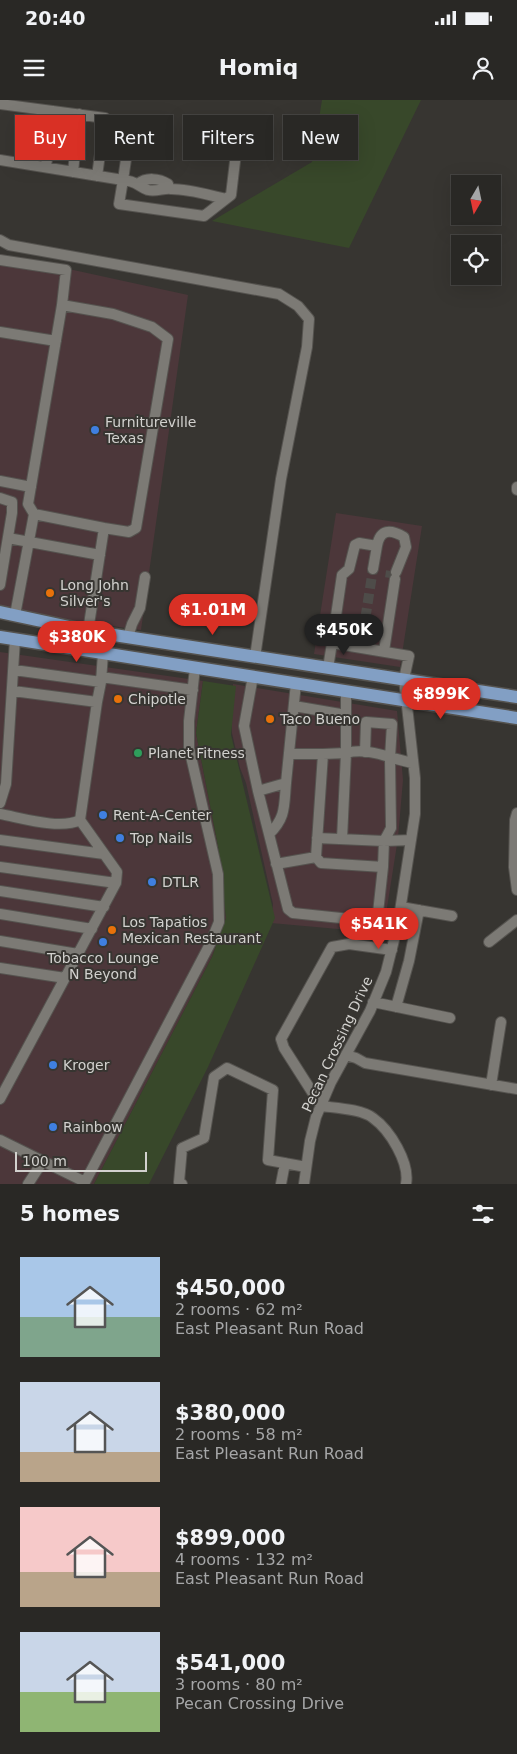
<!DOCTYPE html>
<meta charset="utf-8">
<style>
:root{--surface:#292825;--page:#31302d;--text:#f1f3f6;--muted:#a5a6a7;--line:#454442;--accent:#d93025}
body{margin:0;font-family:"DejaVu Sans",sans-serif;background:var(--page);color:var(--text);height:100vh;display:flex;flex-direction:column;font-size:19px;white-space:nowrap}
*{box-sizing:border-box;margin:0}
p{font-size:16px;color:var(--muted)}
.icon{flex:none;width:28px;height:28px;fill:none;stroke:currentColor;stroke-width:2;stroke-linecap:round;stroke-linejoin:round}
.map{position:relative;height:1084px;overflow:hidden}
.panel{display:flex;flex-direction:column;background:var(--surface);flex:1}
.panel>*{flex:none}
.guide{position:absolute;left:15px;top:15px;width:488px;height:45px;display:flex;gap:10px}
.needle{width:32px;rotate:189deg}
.fabs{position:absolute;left:451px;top:75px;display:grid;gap:10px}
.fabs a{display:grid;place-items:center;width:50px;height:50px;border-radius:0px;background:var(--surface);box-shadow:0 5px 20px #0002,0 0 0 1px var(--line);font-size:25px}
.scale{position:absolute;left:15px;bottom:12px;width:132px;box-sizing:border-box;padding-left:5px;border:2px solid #d2d1ce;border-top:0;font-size:14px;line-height:18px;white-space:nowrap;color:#d2d1ce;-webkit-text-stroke:4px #373531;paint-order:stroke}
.price{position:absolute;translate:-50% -42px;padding:0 11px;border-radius:18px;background:var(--accent);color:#fff;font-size:16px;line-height:32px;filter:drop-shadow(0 1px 2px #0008)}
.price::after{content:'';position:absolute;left:50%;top:30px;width:15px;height:11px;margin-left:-8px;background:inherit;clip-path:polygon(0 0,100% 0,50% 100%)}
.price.active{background:#222;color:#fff}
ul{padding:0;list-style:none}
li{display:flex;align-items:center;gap:15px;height:125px;padding:0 20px}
li span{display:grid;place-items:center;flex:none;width:140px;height:100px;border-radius:0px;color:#555}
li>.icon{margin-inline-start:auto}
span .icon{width:60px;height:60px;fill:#fffc;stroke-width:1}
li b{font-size:21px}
h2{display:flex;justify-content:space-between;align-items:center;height:60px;padding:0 20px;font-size:21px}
.tag{padding:0 18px;border-radius:0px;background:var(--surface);box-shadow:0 5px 20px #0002,0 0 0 1px var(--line);font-size:18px;line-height:45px}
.tag.active{background:var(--accent);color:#fff}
.status{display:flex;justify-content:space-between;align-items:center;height:35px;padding:0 25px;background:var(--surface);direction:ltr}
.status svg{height:14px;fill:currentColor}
header{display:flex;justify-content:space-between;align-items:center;height:65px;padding:0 20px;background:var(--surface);font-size:22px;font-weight:800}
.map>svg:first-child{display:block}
.commercial{fill:#4c373a}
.green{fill:#38482a}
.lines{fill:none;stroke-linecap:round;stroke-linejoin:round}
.minor-tunnel{stroke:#4e4c49;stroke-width:10;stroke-dasharray:10 5;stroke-linecap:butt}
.minor-casing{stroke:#55534f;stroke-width:12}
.major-casing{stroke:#55534f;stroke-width:15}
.minor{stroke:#7c7a75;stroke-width:10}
.major{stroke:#829fc4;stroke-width:12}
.shop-dot{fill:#3f7fe0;stroke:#373531;stroke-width:2}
.food-dot{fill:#e8710a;stroke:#373531;stroke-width:2}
.leisure-dot{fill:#2e9e5b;stroke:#373531;stroke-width:2}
.labels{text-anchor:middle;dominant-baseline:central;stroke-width:4;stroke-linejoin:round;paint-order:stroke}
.poi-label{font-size:14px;fill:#d2d1ce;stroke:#373531;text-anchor:start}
.street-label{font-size:14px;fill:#d2d1ce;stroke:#373531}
</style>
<div class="status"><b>20:40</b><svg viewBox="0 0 49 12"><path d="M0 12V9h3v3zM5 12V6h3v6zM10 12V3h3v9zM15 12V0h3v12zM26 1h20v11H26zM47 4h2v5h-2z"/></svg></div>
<header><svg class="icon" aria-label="menu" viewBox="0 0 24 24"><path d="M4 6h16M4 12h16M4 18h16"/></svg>Homiq<svg class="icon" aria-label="person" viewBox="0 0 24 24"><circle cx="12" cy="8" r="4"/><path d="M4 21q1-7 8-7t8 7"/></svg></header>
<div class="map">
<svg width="517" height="1084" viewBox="0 0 517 1084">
<rect width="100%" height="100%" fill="#373531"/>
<path class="commercial" d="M0 154 188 195 141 530 46 517 0 505Z
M336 413 422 426 400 567 314 554Z
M0 552 203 581 196 633 218 746 226 818 212 857 94 1084H0Z
M233 584 397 611 403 680 398 738 383 833 271 823 273 804 246 683 240 668 232 633 231 608Z"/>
<path class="green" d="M322 0H421L349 148 212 121 312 62Z
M203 581 236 586 231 635 275 818 208 967 149 1084H94L212 857 226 818 218 746 196 633Z"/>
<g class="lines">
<path class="minor-tunnel" d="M390 478 391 471
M363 533 373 469"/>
<g class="minor-casing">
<path id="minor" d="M0 4 105 18 97 76
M130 32 123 80C137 81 137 86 148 90 156 92 164 88 171 89 190 89 208 95 226 99
M0 60 123 80 119 104 204 116 231 95 236 53
M46 67 53 11
M73 72 79 14
M138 84C146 77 159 78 168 84L169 88
M0 140 9 145 279 194 298 206 309 219 307 247 281 379 255 557
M0 160 66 170 62 205
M0 232 56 241
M0 381 31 387
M517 387V390
M0 398 12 402V413L0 485
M34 414 28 404 62 205 113 214 152 227 168 239 136 428 129 432 104 428
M8 438 100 455
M373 469 377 446
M15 515 34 414 104 428 88 531
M128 537 132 524 140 508 145 477
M332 543 342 475 349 469 355 445 359 443 377 446C380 429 390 429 404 437L406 447 396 472
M361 547 363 533
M384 551 395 479
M14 570 101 582
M253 576 244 626 258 691
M101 577 193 590
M296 583 286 683 258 691 288 809 293 813 398 824
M13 591 97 602
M346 591V653C370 647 390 659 413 663
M294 606 346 615
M365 652 366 622 392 624 390 658 391 728 384 741 411 740
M289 654H323
M0 703 6 684 15 539
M517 713 515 720 514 767 517 790
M0 714C22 718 60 730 80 720
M269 734C286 718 284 706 286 683
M317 738 384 741 383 767 321 763 316 757 323 654 346 653 342 739
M0 740 104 754
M276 764 316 757
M0 767 116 783
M0 791 104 807
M401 807 452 816
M0 814 92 829
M377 822 383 767
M0 841 78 854
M489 842 517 820
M392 850 349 844 332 847 281 939 284 948 321 1006C335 1008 362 1009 373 1018 390 1030 410 1063 406 1084
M0 868 65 878
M373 902 450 918
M396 907 409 861 419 810
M346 955 356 958 365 963 517 989
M491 985 501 922
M0 999 116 783 117 772 80 720 97 602 101 582 103 553
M0 1040 85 1082
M28 1084 43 1061
M84 1084 210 844 219 822 218 774 189 648V621L195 568
M182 1084 179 1082 182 1048 204 1038 214 977 227 968 273 990 268 1060 306 1067
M281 1084 285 1063
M304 1084 310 1041 316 1017 331 982 370 911 386 872 398 824 415 714V678L404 579 409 556 332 543 328 568"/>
</g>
<g class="major-casing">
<path id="major" d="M0 512 88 531 517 597
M0 537 517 618"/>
</g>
<use href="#minor" class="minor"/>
<use href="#major" class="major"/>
</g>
<g class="shop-dot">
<circle cx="95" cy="330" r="5"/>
<circle cx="103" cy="715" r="5"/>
<circle cx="120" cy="738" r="5"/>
<circle cx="152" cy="782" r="5"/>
<circle cx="103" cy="842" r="5"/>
<circle cx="53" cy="965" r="5"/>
<circle cx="53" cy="1027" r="5"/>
</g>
<g class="food-dot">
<circle cx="50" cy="493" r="5"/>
<circle cx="118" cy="599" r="5"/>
<circle cx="270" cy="619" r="5"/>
<circle cx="112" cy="830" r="5"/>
</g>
<circle class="leisure-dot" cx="138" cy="653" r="5"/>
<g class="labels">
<g class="poi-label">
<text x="105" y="322">Furnitureville<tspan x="105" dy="16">Texas</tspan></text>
<text x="60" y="485">Long John<tspan x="60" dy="16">Silver's</tspan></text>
<text x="128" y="599">Chipotle</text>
<text x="280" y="619">Taco Bueno</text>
<text x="148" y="653">Planet Fitness</text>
<text x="113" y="715">Rent-A-Center</text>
<text x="130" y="738">Top Nails</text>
<text x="162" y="782">DTLR</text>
<text x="122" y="822">Los Tapatios<tspan x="122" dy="16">Mexican Restaurant</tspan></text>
<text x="103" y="858" text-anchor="middle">Tobacco Lounge<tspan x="103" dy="16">N Beyond</tspan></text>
<text x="63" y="965">Kroger</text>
<text x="63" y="1027">Rainbow</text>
</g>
<g class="street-label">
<text transform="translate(337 944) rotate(-65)">Pecan Crossing Drive</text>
</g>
</g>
</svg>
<div class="fabs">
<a><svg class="needle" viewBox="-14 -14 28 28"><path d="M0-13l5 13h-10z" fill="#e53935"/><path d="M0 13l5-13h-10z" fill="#a5a6a7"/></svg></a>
<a><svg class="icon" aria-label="locate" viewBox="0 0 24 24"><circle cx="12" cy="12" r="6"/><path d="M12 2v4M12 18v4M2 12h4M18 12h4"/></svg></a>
</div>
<div class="scale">100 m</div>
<b class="price" style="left:213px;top:536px">$1.01M</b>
<b class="price active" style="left:344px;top:556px">$450K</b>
<b class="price" style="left:77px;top:563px">$380K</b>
<b class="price" style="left:441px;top:620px">$899K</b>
<b class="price" style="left:379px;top:850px">$541K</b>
<div class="guide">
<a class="tag active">Buy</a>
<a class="tag">Rent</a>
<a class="tag">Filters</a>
<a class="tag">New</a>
</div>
</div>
<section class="panel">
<h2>5 homes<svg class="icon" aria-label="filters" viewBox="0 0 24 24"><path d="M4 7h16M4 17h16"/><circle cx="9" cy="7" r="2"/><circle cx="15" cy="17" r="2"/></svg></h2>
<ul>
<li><span style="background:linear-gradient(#a9c7e8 60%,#7fa58c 0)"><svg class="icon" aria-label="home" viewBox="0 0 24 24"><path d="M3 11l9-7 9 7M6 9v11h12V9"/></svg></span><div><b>$450,000</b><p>2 rooms · 62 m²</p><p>East Pleasant Run Road</p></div></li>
<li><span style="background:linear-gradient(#c9d6e8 70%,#b9a48a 0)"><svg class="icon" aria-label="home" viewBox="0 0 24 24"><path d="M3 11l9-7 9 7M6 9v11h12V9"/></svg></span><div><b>$380,000</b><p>2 rooms · 58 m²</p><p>East Pleasant Run Road</p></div></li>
<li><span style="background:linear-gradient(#f6c9c9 65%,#b9a48a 0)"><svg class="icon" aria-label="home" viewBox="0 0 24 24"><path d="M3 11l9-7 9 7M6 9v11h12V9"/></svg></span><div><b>$899,000</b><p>4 rooms · 132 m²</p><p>East Pleasant Run Road</p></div></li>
<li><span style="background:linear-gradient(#c9d6e8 60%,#8fb573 0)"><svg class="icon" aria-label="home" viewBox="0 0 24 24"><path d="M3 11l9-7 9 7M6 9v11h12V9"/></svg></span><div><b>$541,000</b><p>3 rooms · 80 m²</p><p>Pecan Crossing Drive</p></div></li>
</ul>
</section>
